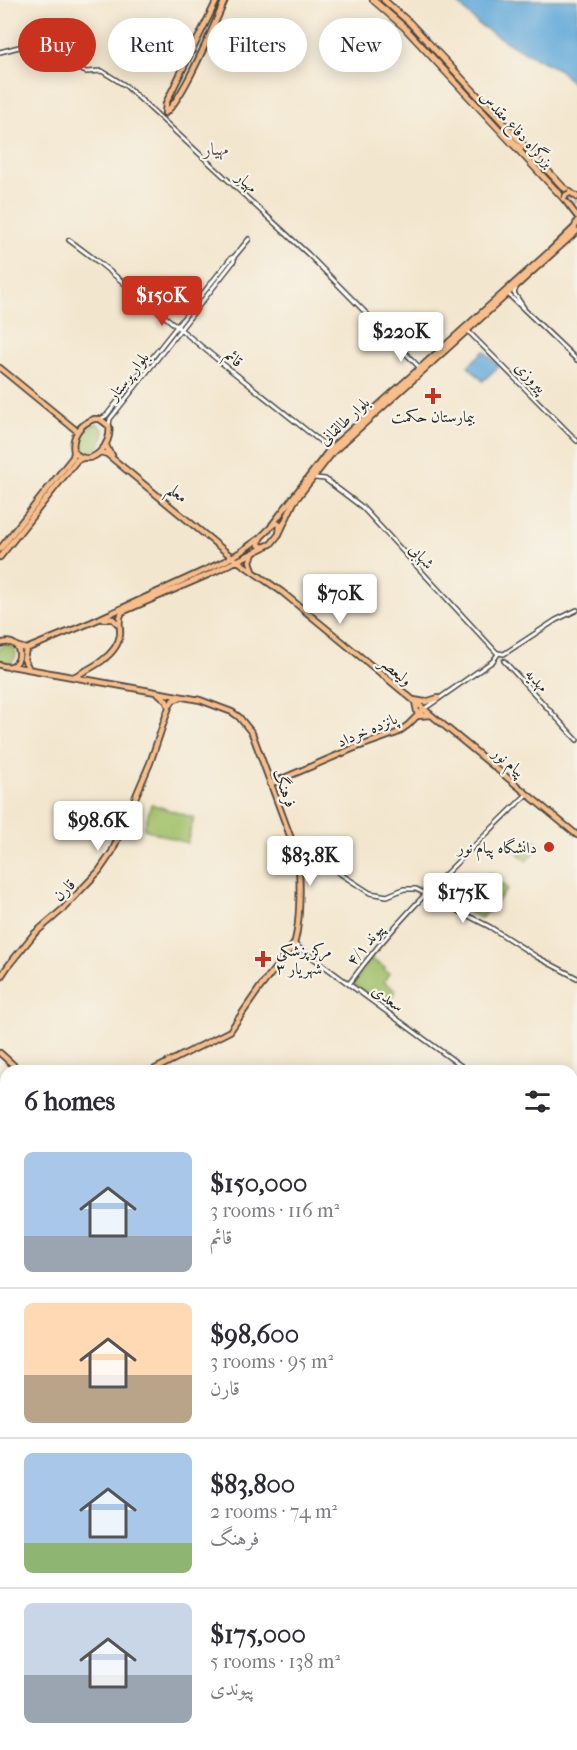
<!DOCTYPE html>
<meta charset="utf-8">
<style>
:root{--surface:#fff;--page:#f7f7f7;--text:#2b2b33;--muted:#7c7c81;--line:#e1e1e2;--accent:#c8321e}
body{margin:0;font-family:"IM FELL French Canon",Amiri,serif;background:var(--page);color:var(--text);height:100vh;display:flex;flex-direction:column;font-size:22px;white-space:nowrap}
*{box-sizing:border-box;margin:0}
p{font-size:20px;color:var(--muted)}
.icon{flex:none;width:33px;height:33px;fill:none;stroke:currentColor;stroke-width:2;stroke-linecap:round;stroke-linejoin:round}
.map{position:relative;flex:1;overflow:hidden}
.details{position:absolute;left:0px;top:1065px;width:578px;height:686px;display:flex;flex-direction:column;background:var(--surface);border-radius:18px 18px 0 0;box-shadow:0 3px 15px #0003}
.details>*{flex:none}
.banner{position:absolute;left:18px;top:18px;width:542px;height:54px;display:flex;gap:12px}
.price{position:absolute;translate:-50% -51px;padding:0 14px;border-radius:6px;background:#fff;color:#222;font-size:20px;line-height:39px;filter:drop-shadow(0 2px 3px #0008)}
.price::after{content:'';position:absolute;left:50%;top:36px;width:18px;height:14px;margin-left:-9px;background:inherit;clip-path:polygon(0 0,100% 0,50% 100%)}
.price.active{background:var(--accent);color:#fff}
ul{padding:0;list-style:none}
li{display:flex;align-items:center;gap:18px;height:150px;padding:0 24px}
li+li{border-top:2px solid var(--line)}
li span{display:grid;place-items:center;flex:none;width:168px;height:120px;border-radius:9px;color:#555}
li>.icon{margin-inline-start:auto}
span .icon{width:72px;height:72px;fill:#fffc;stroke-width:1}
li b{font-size:26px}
h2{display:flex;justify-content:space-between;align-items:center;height:72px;padding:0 24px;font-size:26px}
.pill{padding:0 21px;border-radius:27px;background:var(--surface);box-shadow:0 3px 15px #0003;font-size:21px;line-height:54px}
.pill.active{background:var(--accent);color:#fff}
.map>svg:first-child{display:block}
.green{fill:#a0bf67;stroke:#667549;stroke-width:1.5}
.water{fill:#62a9d9;stroke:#466a82;stroke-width:1.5}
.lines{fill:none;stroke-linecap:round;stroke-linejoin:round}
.highway-tunnel{stroke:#cbc1ad;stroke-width:5;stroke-dasharray:5 2.5;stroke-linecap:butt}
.minor-casing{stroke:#494743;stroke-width:6}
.major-casing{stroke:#494743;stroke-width:8}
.highway-casing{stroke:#494743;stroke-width:8}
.minor{stroke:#fff;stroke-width:3}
.major{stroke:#f8bd89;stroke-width:4.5}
.highway{stroke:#f8bd89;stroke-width:5}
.rail{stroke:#2b2b2b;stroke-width:1.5;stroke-dasharray:9 4.5;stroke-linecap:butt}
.major-bridge-casing{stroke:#494743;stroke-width:8;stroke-linecap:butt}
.major-bridge{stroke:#f8bd89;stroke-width:4.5}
.poi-dot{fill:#c8321e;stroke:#f7f3e8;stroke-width:2}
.labels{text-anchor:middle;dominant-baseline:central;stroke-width:4.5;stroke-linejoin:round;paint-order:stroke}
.street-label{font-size:16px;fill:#2b2b2b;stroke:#f7f3e8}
.poi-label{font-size:16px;fill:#2b2b2b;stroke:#f7f3e8}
.neighbourhood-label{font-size:18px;fill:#63515a;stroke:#f7f3e8}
</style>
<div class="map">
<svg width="577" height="1750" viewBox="0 0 577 1750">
<rect width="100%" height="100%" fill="#f7f3e8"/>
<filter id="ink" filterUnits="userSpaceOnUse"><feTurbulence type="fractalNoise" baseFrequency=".0167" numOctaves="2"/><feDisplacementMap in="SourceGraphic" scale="12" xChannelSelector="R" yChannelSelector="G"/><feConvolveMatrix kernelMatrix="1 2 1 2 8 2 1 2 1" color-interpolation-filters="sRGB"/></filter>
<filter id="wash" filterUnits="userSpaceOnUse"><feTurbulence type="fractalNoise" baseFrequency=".008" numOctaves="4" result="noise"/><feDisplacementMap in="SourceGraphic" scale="24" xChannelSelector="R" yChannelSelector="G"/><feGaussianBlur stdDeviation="1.35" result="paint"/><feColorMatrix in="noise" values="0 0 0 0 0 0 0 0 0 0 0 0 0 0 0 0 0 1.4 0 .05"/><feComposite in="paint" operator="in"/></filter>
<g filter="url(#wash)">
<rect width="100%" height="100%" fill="#f3e6ce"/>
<path class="green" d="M98 424 104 430C104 443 96 454 83 452L78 446C79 434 86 426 98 424Z
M-2 654a9 9 0 1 1 18 0a9 9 0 1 1-18 0Z
M151 804 194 818 187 843 144 829Z
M533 838 541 846 526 861 518 853Z
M490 873 508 889 481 918 469 913 472 900 467 897V890L474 893Z
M371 959 385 968 384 970 389 973 384 982 396 990 385 1007 353 984Z"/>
<path class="water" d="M455 0H577V88L560 70 518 49 478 24Z
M484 351 499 366 483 381 468 366Z"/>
</g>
<g filter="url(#ink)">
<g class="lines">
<path class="highway-tunnel" d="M521 149 577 205"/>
<g class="minor-casing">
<path id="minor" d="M0 52 19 47 40 51 86 72 102 71 126 86 308 254 420 368
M69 240 97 261 218 360 330 449
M516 288 514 293 524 308
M508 294 577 360
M468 331 577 441
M100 419 106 416 231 258 234 257 249 239
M109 425 110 419 234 261V257
M315 478 325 479 362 507 498 654
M498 653 504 654 556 620 577 610
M504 661 577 740
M424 709 493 661 498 654
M303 850 301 852 303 856 322 862 370 893 387 896 404 889H416L490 927 537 957 577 978
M299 868 305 862 312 859
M294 944 468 1071
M349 984C400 913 466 855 527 794
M313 1750 316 1744"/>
</g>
<g class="major-casing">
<path id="major" d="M165 113C183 100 215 23 225 0
M165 113 166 103 217 0
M507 135 521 149
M564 199 577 216
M0 368 77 431
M94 419H100L109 426C113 444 91 470 74 452 71 436 80 424 94 419Z
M106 445 109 452 112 455
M100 452 107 454 118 463 232 557 282 592 577 835
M272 525 330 449 549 252 575 227 577 221
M279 534 280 525 277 523 274 524 260 538 259 545 263 547 271 544 279 534 294 502 333 452 577 231
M0 549 73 457 74 452
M253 554 250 561 253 571
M0 557 77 460 83 458
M102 619H113L118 624
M0 644C26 634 25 675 0 665
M16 646 26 649 92 622 225 561 239 553 260 538
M26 649 24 659 29 669
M11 666 200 700 232 712 239 717 252 733 296 852C302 870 300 926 294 944L259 989 230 1031 151 1071
M73 677C90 669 117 656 120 635 121 626 117 621 122 612L210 574 265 547
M158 693 166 700 169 707
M414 700 425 702 438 698
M415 702 418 716 431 715
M270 784 352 749 397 733 408 725 424 709
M0 978 8 966 34 934 63 909 80 891 99 871 112 852 150 763 169 707 173 700 179 698
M0 1053 20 1071
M572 1123 577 1117
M572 1135 577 1129
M0 1217 6 1215
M572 1253 577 1256
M572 1257 577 1259
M572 1261 577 1264
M572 1265 577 1268
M0 1391 6 1375
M0 1447 1 1463
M0 1463 4 1465 6 1476
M1 1481 6 1495
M497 1744 507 1750
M194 1750 197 1744
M199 1750 202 1744"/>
</g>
<g class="highway-casing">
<path id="highway" d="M373 0 404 27 564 199
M384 0 410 23 563 187 577 197"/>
</g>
<use href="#minor" class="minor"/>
<use href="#major" class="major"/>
<use href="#highway" class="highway"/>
<path class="rail" d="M572 1151 577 1144
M213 1750 216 1744"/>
<g class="major-bridge-casing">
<path id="major-bridge" d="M564 199 566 195 570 193"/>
</g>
<use href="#major-bridge" class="major-bridge"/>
</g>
</g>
<g class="poi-dot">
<path d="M430 387h6v6h6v6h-6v6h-6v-6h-6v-6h6z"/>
<circle cx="549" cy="847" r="6"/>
<path d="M260 950h6v6h6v6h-6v6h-6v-6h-6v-6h6z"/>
</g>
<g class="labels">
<g class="street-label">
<text transform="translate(517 129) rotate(47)">بزرگراه دفاع مقدس</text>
<text transform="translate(247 182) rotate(43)">مهیار</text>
<text transform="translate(234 358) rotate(39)">قائم</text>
<text transform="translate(128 376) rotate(-52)">بلوار پرستار</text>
<text transform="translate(531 377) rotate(45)">پیروزی</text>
<text transform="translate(344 421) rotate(-43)">بلوار طالقانی</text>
<text transform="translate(178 493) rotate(39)">معلم</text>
<text transform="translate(422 556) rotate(47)">شهابی</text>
<text transform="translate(396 671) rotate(39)">ولیعصر</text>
<text transform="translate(537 680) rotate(47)">مهدیه</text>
<text transform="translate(367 730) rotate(-23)">پانزده خرداد</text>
<text transform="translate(509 762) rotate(40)">پیام نور</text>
<text transform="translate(285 788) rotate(70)">فرهنگ</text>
<text transform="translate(64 890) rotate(-45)">قارن</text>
<text transform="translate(365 944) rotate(-51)">پیوند ۴/۱</text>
<text transform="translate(388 998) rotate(35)">سعدی</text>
</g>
<g class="poi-label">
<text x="433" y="416">بیمارستان حکمت</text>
<text x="537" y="847" text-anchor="end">دانشگاه پیام نور</text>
<text x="276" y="950" text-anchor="start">مرکز پزشکی<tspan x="276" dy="18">شهریار ۳</tspan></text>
</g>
<g class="neighbourhood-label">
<text x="216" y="149">مهیار</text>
</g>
</g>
</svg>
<b class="price active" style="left:162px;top:327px">$150K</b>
<b class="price" style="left:401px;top:363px">$220K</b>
<b class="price" style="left:340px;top:625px">$70K</b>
<b class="price" style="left:98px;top:852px">$98.6K</b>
<b class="price" style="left:310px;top:887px">$83.8K</b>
<b class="price" style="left:463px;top:924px">$175K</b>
<div class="banner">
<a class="pill active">Buy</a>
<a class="pill">Rent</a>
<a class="pill">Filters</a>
<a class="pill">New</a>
</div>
<section class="details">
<h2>6 homes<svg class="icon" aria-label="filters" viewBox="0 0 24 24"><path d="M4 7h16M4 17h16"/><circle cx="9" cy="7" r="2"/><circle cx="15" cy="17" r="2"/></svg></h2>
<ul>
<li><span style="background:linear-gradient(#a9c7e8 70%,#9aa5b1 0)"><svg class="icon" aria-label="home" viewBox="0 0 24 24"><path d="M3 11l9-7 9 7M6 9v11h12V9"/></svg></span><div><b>$150,000</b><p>3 rooms · 116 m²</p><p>قائم</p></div></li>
<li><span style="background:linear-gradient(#ffd9b3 60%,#b9a48a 0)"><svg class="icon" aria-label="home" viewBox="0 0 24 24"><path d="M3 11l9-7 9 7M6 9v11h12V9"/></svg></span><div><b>$98,600</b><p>3 rooms · 95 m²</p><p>قارن</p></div></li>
<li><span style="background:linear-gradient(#a9c7e8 75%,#8fb573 0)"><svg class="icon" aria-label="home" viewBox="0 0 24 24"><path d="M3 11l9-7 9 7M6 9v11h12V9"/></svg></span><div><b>$83,800</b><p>2 rooms · 74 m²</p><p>فرهنگ</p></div></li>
<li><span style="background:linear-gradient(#c9d6e8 60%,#9aa5b1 0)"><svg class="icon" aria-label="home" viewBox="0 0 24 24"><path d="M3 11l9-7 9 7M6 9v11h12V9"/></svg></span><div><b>$175,000</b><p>5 rooms · 138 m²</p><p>پیوندی</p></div></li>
</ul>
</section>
</div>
